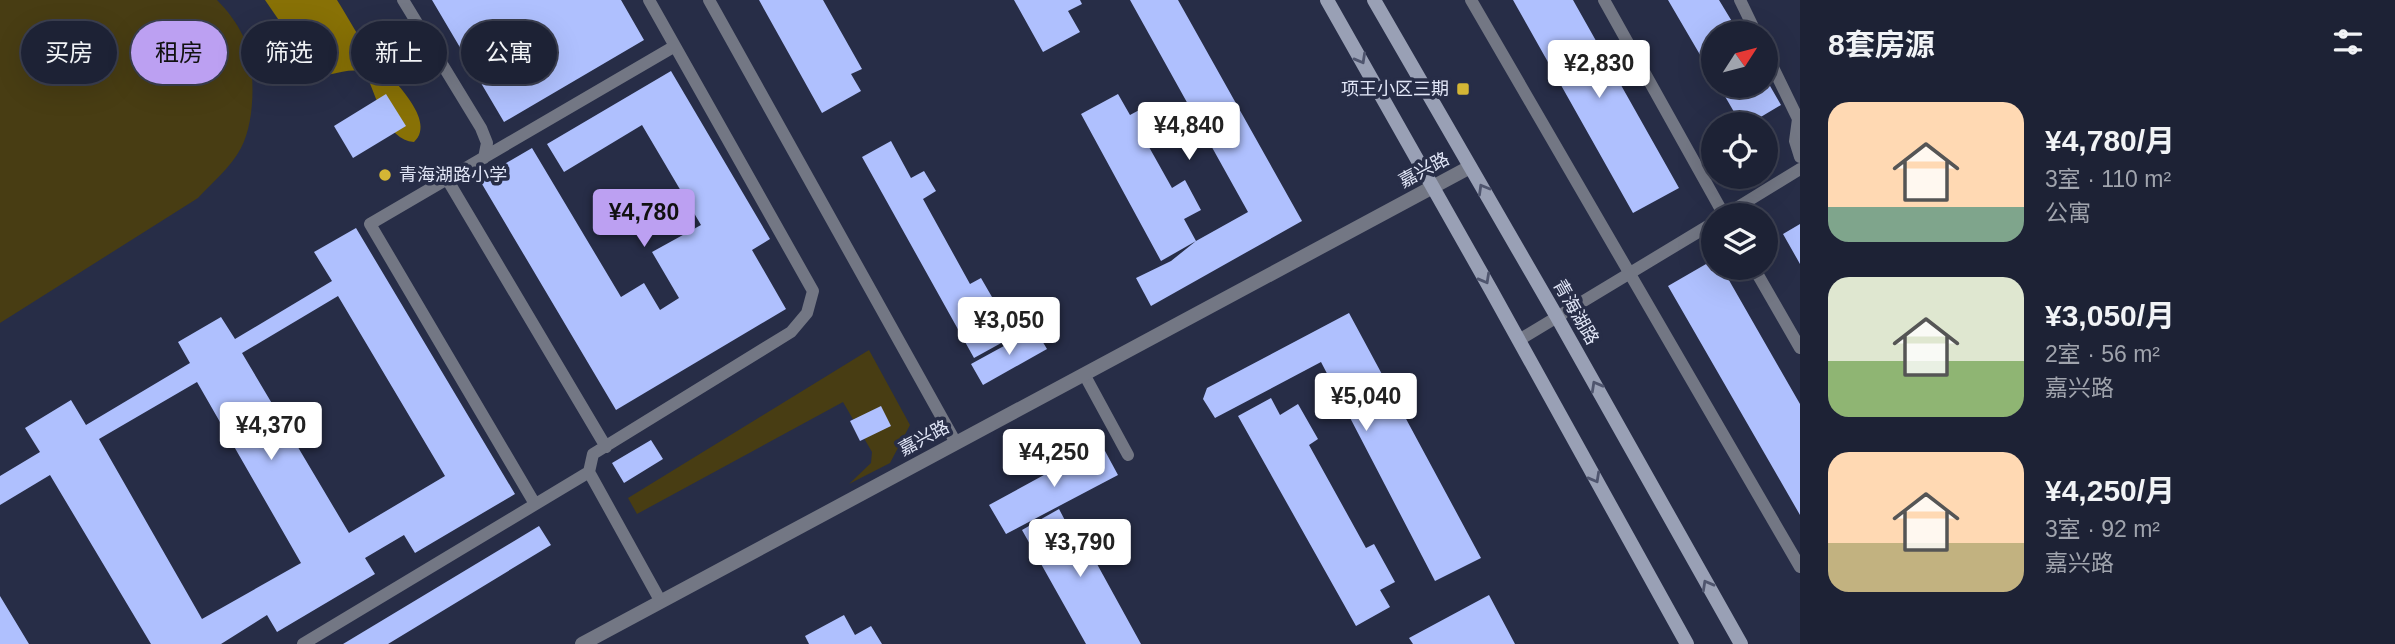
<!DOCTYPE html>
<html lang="zh">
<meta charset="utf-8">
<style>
:root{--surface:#1d2235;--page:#252a3d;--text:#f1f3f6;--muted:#a0a4ad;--line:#3b3f50;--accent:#bca0f2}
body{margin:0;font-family:Helvetica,"Noto Sans SC",sans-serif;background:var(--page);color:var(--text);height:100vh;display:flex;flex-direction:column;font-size:26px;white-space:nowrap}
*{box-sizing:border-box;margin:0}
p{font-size:23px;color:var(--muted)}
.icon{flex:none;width:38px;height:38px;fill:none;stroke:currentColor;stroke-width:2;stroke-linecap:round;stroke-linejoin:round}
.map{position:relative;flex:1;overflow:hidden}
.drawer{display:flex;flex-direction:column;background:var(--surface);width:595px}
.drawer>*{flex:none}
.hud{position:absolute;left:21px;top:21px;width:665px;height:63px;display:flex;gap:14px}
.needle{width:46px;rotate:54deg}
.controls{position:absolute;left:1701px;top:21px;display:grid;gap:14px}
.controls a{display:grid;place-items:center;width:77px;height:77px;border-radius:50%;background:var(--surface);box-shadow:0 7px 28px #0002,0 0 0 2px var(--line);font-size:35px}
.price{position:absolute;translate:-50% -60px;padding:0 16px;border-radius:7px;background:#fff;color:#222;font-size:23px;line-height:46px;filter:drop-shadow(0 2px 4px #0008)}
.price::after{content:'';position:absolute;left:50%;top:42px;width:21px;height:16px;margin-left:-10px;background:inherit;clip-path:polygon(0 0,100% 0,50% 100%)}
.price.selected{background:var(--accent);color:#111}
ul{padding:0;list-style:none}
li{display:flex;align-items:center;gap:21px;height:175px;padding:0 28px}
li span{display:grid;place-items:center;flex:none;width:196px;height:140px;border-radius:21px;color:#555}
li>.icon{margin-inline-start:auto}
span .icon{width:84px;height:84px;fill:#fffc;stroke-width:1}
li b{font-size:30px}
h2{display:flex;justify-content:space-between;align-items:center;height:84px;padding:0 28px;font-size:30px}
.pill{padding:0 24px;border-radius:32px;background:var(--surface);box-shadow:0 7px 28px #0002,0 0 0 2px var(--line);font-size:24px;line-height:63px}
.pill.selected{background:var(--accent);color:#111}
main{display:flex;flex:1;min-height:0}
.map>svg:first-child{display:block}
.green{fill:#483d13}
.water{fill:#887106}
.building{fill:#afc0fe;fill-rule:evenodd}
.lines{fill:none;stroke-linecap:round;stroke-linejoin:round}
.lane{stroke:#737784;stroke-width:12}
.street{stroke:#737784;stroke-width:14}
.secondary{stroke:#99a0b5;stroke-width:14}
.oneway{stroke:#4f556e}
.poi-dot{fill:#d4b635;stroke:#272d47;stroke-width:2.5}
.labels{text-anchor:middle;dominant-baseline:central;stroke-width:7;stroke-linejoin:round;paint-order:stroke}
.poi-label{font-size:18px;fill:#e1e6f7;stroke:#272d47;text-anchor:end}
.street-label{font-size:18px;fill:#e1e6f7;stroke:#272d47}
</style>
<main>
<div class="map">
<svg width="1800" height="644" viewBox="0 0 1800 644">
<rect width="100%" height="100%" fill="#272d47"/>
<path class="green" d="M0 0H217C227 10 237 23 243 36 256 64 256 120 241 148 231 167 212 183 198 198L0 323Z
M869 350 910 425 890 463 849 484 871 463 872 452 843 402 637 514 628 498Z"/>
<path class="water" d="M265 0H337C348 17 357 35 369 52 383 71 440 119 414 142 386 141 376 94 365 72 346 66 325 79 305 78L293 57 287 32Z"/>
<path class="building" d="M432 0H621L644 40 504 122Z
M759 0H823L862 69 851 74 861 91 822 113Z
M1014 0H1080L1082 4 1068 11 1080 32 1043 52Z
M1130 0H1178L1302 221 1151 306 1136 278 1171 261 1196 241 1161 261 1081 114 1118 94 1130 115 1143 108 1162 141 1149 147 1172 188 1185 180 1201 210 1184 219 1196 241 1248 212Z
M1513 0H1573L1679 188 1633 213Z
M1668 0H1719L1739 33H1713V77Z
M671 71 770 239 752 250 786 309 616 410 479 179 532 148 621 297 644 283 660 310 679 298 652 252 701 225 642 125 564 172 547 144Z
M1766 79 1781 105 1749 124H1741L1719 86H1766Z
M386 94 406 126 353 158 334 126Z
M891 141 911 178 924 171 936 191 923 199 970 284 981 278 992 297 982 302 1003 342 974 358 862 157Z
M1800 224V264L1783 234Z
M356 228 515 494 415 553 404 535 365 558 375 574 277 632 267 615 221 644H151L50 475 0 505V476L40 452 25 428 71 400 86 425 190 363 178 342 221 317 235 339 332 281 314 252ZM338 296 445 476 349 533 242 353ZM197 382 301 563 202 619 99 439Z
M1713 260V268H1722L1800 404V515L1668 286Z
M1349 313 1481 558 1435 581 1321 362 1215 418 1203 399 1207 388Z
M1035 329 1047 349 983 385 971 364Z
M1271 398 1280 415 1298 404 1318 439 1309 445 1366 548 1374 544 1395 582 1380 590 1390 607 1356 626 1238 416Z
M881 406 891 426 860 441 850 421Z
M651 440 663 459 624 483 612 463Z
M1097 446 1105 451 1118 475 1006 534 989 505Z
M1059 509 1069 528 1086 519 1108 557 1097 564 1141 644H1086L1022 530Z
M539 526 551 545 388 644H343Z
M1489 595 1515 644H1413L1409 638Z
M0 596 29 644H0Z
M844 615 855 635 871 626 882 644H809L805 636Z"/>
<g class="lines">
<path class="lane" d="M403 0 481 128 487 143 484 158
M709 0 956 443
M1471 0 1800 567
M1604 0 1724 215
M1740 0 1756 33
M1766 53 1798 119 1795 141 1800 157
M447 179 370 224 535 504
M1725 215 1800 169
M1754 268 1800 348
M1519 340 1713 223
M1084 374 1128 455
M606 447 447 179 675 46
M589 472 661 602
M303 644 589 472 593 454 791 332 807 313 813 291 649 0"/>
<path class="street" d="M582 644 1470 167"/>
<path class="secondary" d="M1327 0 1491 290 1687 644
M1374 0 1557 317 1741 644"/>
</g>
<defs><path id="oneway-chevron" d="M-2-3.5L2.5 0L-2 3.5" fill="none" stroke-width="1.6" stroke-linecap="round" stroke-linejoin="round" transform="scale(1.75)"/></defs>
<g class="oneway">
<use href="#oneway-chevron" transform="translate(1361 59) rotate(61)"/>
<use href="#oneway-chevron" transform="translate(1483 189) rotate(-120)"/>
<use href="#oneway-chevron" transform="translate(1485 279) rotate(61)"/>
<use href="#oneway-chevron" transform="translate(1596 386) rotate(-119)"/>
<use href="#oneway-chevron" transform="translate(1595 478) rotate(61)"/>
<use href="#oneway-chevron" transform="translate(1707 585) rotate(-119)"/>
</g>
<g class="poi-dot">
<rect x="1456" y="82" width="14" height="14" rx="3.5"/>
<circle cx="385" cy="175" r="7"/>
</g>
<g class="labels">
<g class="poi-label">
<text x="1449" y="89">项王小区三期</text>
<text x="399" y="175" text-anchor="start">青海湖路小学</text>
</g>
<g class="street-label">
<text transform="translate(1424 170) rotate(-28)">嘉兴路</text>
<text transform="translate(1576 312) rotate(60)">青海湖路</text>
<text transform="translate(924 438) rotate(-28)">嘉兴路</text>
</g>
</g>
</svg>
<div class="controls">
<a><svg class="needle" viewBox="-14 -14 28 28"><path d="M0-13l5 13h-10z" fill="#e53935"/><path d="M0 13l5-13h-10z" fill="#a0a4ad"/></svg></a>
<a><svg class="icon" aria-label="locate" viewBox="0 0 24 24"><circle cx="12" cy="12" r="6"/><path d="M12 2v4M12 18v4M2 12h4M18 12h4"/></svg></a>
<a><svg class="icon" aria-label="layers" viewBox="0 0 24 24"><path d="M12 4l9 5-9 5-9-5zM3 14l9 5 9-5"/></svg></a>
</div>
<b class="price" style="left:1599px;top:100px">¥2,830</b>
<b class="price" style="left:1189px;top:162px">¥4,840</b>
<b class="price selected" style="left:644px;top:249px">¥4,780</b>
<b class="price" style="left:1009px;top:357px">¥3,050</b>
<b class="price" style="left:1366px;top:433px">¥5,040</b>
<b class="price" style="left:271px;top:462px">¥4,370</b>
<b class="price" style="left:1054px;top:489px">¥4,250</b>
<b class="price" style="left:1080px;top:579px">¥3,790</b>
<div class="hud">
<a class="pill">买房</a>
<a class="pill selected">租房</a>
<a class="pill">筛选</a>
<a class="pill">新上</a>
<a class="pill">公寓</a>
</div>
</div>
<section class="drawer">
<h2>8套房源<svg class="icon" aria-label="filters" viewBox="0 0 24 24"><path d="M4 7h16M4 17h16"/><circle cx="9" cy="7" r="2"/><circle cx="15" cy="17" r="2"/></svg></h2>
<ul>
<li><span style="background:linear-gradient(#ffd9b3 75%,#7fa58c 0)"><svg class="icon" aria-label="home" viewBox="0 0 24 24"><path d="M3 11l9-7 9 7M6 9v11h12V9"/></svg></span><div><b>¥4,780/月</b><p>3室 · 110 m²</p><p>公寓</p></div></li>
<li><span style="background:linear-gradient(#dfe7d0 60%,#8fb573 0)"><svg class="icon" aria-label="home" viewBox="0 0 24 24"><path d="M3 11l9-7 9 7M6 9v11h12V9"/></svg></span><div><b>¥3,050/月</b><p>2室 · 56 m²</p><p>嘉兴路</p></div></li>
<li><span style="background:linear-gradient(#ffd9b3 65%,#c2b280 0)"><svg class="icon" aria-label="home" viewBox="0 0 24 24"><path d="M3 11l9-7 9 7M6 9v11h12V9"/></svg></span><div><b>¥4,250/月</b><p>3室 · 92 m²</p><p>嘉兴路</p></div></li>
</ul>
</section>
</main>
